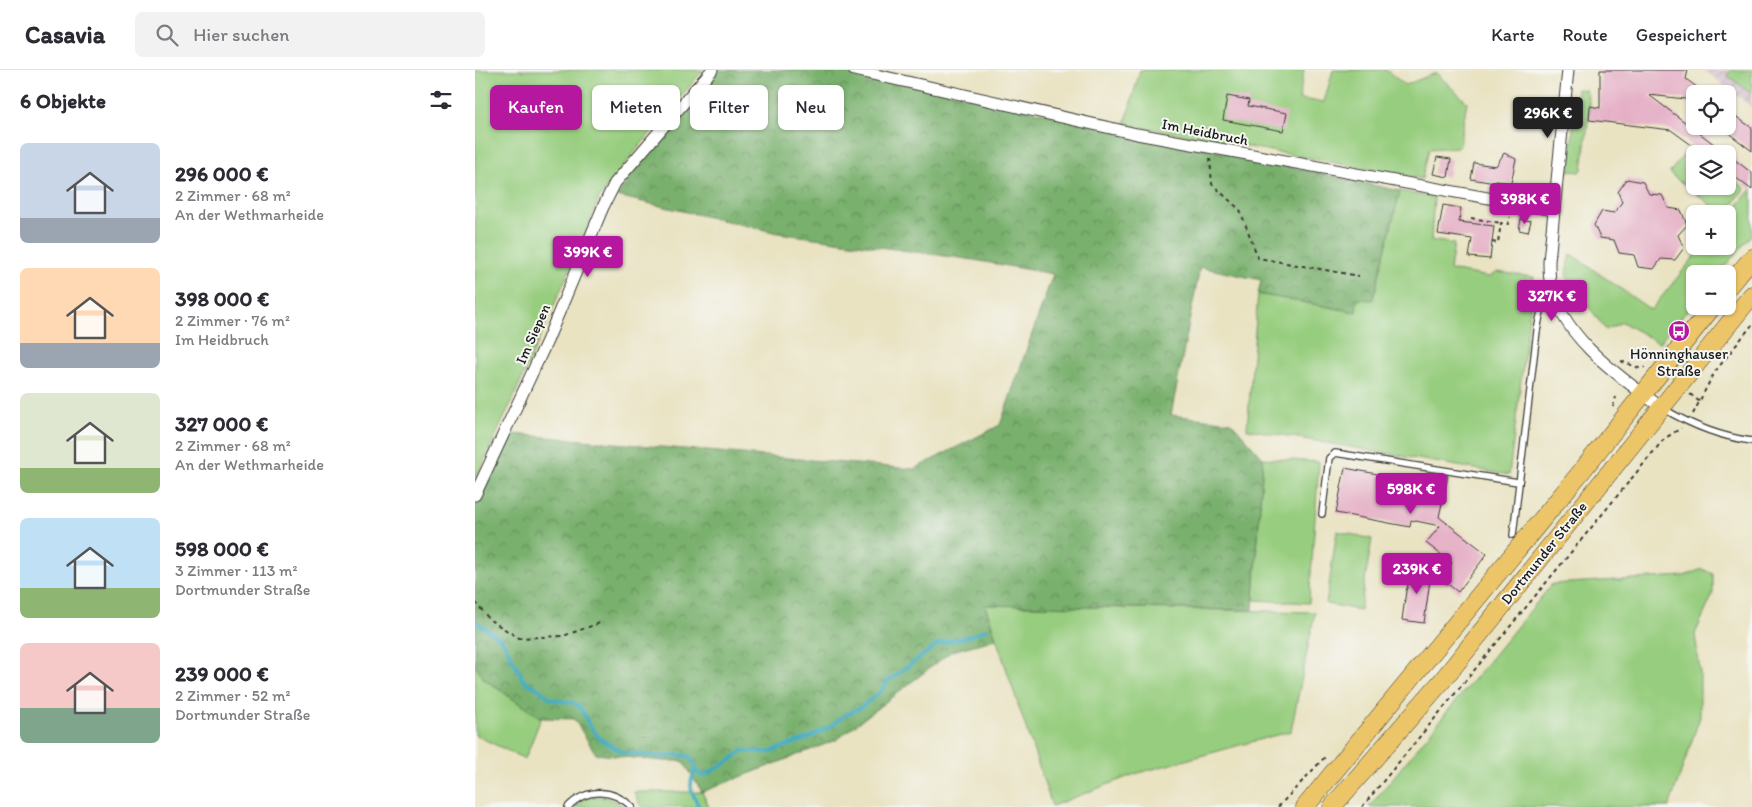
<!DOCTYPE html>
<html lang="de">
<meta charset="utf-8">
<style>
:root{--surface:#fff;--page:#f2f2f3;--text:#2b2b33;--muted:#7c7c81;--line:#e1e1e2;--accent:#b5179e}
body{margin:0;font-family:Itim,sans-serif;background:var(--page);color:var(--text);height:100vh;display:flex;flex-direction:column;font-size:19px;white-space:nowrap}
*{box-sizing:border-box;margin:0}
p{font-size:16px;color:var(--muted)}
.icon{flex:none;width:28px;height:28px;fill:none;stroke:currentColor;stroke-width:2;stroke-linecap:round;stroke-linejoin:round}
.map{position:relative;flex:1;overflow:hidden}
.sheet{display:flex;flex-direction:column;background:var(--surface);width:475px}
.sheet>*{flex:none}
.top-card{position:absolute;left:15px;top:15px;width:475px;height:45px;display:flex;gap:10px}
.tools{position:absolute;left:1211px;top:15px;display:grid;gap:10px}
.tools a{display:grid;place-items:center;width:50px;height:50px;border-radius:8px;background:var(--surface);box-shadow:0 1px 4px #0004;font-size:25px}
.price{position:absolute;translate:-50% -42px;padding:0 11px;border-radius:5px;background:var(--accent);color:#fff;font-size:16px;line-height:32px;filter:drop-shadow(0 1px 2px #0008)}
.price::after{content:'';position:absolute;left:50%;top:30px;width:15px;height:11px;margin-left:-8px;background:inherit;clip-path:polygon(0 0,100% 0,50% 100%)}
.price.on{background:#222;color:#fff}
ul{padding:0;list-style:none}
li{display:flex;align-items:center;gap:15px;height:125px;padding:0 20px}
li span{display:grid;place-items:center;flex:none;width:140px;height:100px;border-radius:8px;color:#555}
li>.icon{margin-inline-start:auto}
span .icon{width:60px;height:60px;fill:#fffc;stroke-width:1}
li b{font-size:21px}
h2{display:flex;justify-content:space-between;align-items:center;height:60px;padding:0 20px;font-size:21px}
.chip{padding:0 18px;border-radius:8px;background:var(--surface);box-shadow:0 1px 4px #0004;font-size:18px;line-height:45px}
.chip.on{background:var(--accent);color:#fff}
header{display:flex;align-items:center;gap:30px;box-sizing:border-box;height:70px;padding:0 25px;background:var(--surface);border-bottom:1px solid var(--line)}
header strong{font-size:24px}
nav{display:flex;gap:28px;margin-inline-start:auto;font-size:18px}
.search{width:350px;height:45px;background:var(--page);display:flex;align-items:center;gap:12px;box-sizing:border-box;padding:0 18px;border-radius:8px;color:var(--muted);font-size:19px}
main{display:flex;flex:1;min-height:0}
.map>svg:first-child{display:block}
.industrial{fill:url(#industrial-furrows)}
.green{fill:#97cd7e;stroke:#5a744d}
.forest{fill:url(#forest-crowns);stroke:#4a6644}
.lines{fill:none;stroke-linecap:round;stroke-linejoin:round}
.stream{stroke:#40aabf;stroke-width:4}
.building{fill:#e5b0c6}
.service-casing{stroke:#3b3a35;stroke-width:8}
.minor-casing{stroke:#3b3a35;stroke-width:13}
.primary-casing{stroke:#3b3a35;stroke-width:19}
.path{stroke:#3b3a35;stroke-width:2;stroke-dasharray:4 4;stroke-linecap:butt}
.service{stroke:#fff;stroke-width:5.5}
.minor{stroke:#fff;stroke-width:11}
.primary{stroke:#edc569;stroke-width:18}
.labels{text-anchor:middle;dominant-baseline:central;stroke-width:4;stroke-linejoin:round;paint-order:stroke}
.street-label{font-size:15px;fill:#1c1c1c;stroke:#f6f6f2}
.poi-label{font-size:15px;fill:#1c1c1c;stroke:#f6f6f2}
</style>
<header>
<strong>Casavia</strong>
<div class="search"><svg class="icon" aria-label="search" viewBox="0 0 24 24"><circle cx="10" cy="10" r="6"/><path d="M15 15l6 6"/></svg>Hier suchen</div>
<nav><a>Karte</a><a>Route</a><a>Gespeichert</a></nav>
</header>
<main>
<section class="sheet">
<h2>6 Objekte<svg class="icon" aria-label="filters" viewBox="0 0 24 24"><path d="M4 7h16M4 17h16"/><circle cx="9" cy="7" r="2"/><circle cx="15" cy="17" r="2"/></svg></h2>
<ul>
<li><span style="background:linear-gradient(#c9d6e8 75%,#9aa5b1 0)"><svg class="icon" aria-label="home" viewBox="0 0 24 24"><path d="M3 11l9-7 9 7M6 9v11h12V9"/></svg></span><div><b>296 000 €</b><p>2 Zimmer · 68 m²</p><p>An der Wethmarheide</p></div></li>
<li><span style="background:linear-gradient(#ffd9b3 75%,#9aa5b1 0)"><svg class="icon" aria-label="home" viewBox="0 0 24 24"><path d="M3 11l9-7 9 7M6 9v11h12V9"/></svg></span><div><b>398 000 €</b><p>2 Zimmer · 76 m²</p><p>Im Heidbruch</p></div></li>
<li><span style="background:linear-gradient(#dfe7d0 75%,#8fb573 0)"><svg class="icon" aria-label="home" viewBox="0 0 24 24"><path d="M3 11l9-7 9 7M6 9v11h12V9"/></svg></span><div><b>327 000 €</b><p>2 Zimmer · 68 m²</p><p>An der Wethmarheide</p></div></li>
<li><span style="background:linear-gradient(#bfe0f5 70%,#8fb573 0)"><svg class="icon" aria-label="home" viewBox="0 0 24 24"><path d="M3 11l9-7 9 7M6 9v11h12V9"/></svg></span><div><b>598 000 €</b><p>3 Zimmer · 113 m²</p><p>Dortmunder Straße</p></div></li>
<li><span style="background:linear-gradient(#f6c9c9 65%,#7fa58c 0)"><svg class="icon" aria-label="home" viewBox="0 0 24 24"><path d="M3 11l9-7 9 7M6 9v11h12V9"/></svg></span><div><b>239 000 €</b><p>2 Zimmer · 52 m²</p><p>Dortmunder Straße</p></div></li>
</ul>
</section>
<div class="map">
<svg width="1277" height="737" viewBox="0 0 1277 737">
<defs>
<pattern id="industrial-furrows" width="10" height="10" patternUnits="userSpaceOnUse" patternTransform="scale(1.25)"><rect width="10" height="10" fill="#d1bdc9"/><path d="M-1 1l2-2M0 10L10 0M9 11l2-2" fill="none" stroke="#b3a2ac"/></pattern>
<pattern id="forest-crowns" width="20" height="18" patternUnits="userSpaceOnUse" patternTransform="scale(1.25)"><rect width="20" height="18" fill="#79b06d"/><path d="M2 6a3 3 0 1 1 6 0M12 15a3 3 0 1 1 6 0" fill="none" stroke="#628e59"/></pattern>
</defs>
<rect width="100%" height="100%" fill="#f6f6f2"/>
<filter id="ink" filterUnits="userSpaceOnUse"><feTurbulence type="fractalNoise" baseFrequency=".02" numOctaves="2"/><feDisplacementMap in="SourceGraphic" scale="10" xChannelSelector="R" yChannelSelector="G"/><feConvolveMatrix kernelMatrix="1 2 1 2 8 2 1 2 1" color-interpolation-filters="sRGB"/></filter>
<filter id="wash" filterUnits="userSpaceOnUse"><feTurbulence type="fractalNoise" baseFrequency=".0096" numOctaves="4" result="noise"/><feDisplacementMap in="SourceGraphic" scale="20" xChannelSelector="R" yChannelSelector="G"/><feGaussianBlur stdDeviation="1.12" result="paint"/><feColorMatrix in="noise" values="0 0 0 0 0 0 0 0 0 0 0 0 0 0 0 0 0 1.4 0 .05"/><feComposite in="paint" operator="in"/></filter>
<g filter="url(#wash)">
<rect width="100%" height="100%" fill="#e9e3c2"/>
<path class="industrial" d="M1229 0H1277V37Z"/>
<path class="green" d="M0 0H228L154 89 124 128 108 169 37 331 0 410Z
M665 0H829L824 29 849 32 858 0H911L930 15 961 3 992 32 984 77 954 79 947 109 650 54Z
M1256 0H1277V24L1252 5Z
M1102 19 1111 20 1115 36 1107 100 1104 102 1094 101Z
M1215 77 1224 84H1220V116H1252L1253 105 1270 118 1251 144H1248L1194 103Z
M1277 118V165L1243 204H1220V231L1184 273 1147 252 1131 260 1091 206 1096 184 1176 240 1228 176H1252L1253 147Z
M925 121 959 128 956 170 979 174 975 200 1014 207 1022 202 1059 207 1034 405 772 359 783 224 881 242 882 229H898Z
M788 388 844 392 834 533 779 530Z
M862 461 897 469 885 540 851 534Z
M1227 499 1238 504V524L1220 564 1225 602V647L1194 737H894L1077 514 1209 506Z
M510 535 840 542 816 661 660 704 577 736Z
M0 594 9 609 66 648 50 689 0 665Z
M159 722H227L234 737H166Z
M125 726 141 731 149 737H98L111 728Z"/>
<path class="forest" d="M242 0H372L925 121 898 230 882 229 881 242 783 224 786 210 725 197 696 345 756 352 788 388 778 540 510 535 521 569 477 581 361 670 227 722 208 691H188L121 684 99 649 66 648 9 609 0 594V437L37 364 439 399 525 355 578 204 499 190 303 163 142 126 167 90Z"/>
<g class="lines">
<path class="stream" d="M0 550 1 552 27 570 49 611 62 618 76 629 99 633 106 638 113 653 125 669 147 682 187 687 202 685 214 686C227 702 215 702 216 717 217 724 221 731 224 737
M221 701 228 706 253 692 267 681 294 682 336 667 359 654 368 646 385 638 405 622 412 612 463 574 495 566 512 559"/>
</g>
<g id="blocks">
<path class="building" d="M1125 0H1213L1211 9 1231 24H1220V37L1210 29 1174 25 1252 84H1229L1196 60 1114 50 1115 36 1125 38Z
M752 26 774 30 773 36 812 43 808 61 748 50Z
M1252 40 1277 58V81L1252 62Z
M1029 83 1041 89 1036 113 1021 111 1020 113 996 109 999 93 1021 96Z
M1252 84 1277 103V120L1252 101Z
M962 87 976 89 973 107 958 104Z
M1152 109 1168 112 1174 124 1187 125 1193 138 1206 140 1212 155 1203 165 1209 178 1200 190 1186 189 1179 199 1163 197 1159 185 1144 183 1139 170 1125 168 1119 155 1127 141 1139 143 1147 132 1143 122Z
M968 135 986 138 984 152 1019 156 1015 189 994 187 997 169 963 164Z
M1046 149 1056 151 1053 162 1044 160Z
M870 398 956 414 958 403 973 406 964 447 1012 484 983 522 965 508 977 493 951 473 965 456 936 450 935 457 861 443Z
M943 492 956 503 949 553 927 550 931 521 939 497Z"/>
</g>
</g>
<g filter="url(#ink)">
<use href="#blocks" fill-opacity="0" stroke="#3b3a35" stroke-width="1"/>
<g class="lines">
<g class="service-casing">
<path id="service" d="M1189 339C1216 355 1246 367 1277 371
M847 444 854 388 860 383 1043 412
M1038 465 1062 261C1065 247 1065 234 1078 225
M93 737C112 717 138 719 157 737"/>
</g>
<g class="minor-casing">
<path id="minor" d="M379 0 662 64 1079 140
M1093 0 1074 191C1074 197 1074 204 1075 210 1084 266 1145 307 1187 338
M0 425 72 271 128 137 140 113 237 0"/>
</g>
<g class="primary-casing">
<path id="primary" d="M1252 218 1277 188
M830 737 1106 402 1238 236
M857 737 966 612 1277 225"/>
</g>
<path class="path" d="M735 88 737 114 765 140 783 188 884 206
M996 148 1026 153
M1017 172 1023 173 1026 153 1033 154 1035 147
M1146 291 1164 298 1170 297
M1215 324 1225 332
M1138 337 1141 327
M1218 344 1239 303 1277 255
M0 532 15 550 44 568 88 566 125 553
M803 737 851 686
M887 737 1189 369 1206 358"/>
<use href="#service" class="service"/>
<use href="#minor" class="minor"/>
<use href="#primary" class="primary"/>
</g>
</g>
<defs>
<g id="bus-disc" transform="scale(1.125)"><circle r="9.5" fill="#b5179e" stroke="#f6f6f2"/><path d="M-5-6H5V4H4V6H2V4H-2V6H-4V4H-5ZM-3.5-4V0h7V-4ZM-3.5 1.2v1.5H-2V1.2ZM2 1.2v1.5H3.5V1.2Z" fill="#fff"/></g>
</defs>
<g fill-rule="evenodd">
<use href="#bus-disc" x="1204" y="261"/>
</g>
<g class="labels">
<g class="street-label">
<text transform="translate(730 62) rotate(11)">Im Heidbruch</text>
<text transform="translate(58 264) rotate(-66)">Im Siepen</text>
<text transform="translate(1069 483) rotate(-51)">Dortmunder Straße</text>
</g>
<g class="poi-label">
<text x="1204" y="284">Hönninghauser<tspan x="1204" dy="17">Straße</tspan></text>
</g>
</g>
</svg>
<div class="tools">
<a><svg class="icon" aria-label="locate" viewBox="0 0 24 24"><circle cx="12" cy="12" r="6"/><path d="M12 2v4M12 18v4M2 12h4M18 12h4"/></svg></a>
<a><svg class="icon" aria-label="layers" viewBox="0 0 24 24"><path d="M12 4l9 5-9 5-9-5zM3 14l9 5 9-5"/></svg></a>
<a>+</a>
<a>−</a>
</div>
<b class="price on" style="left:1073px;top:69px">296K €</b>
<b class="price" style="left:1050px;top:155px">398K €</b>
<b class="price" style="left:113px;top:208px">399K €</b>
<b class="price" style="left:1077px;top:252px">327K €</b>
<b class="price" style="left:936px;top:445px">598K €</b>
<b class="price" style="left:942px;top:525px">239K €</b>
<div class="top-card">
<a class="chip on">Kaufen</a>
<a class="chip">Mieten</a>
<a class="chip">Filter</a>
<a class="chip">Neu</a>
</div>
</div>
</main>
